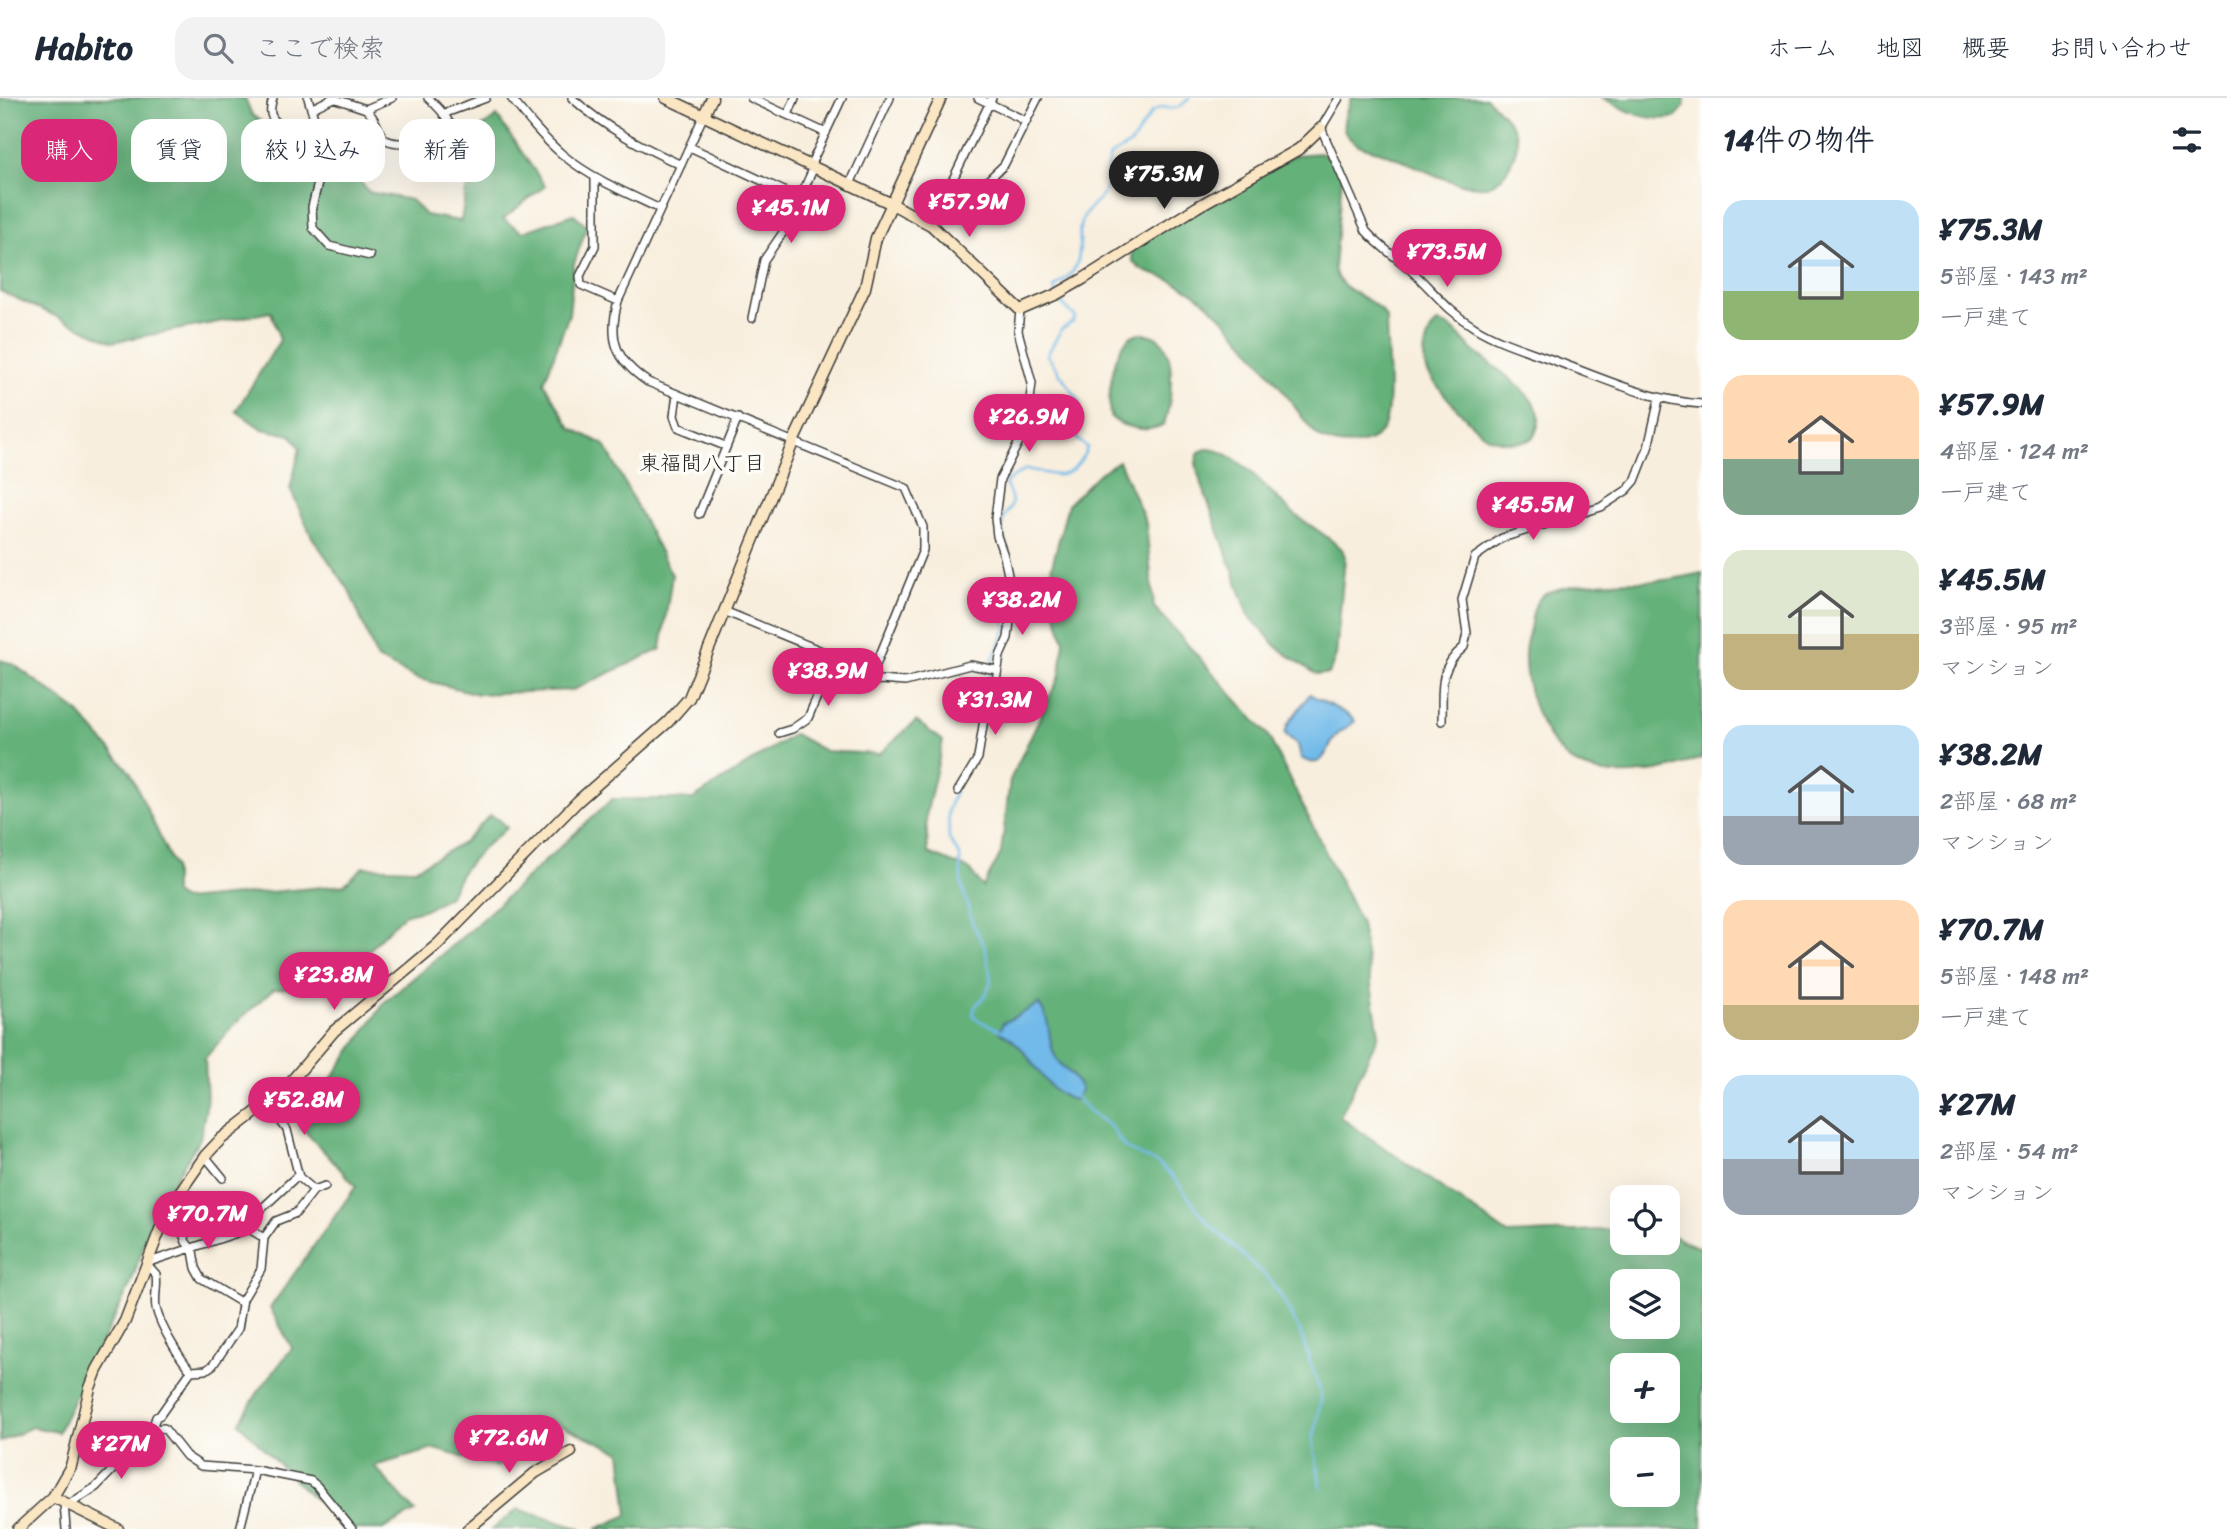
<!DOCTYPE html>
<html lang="ja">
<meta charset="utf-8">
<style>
:root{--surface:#fff;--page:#f2f2f3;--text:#1f2937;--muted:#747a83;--line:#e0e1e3;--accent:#db2777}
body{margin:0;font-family:Sriracha,"Klee One",sans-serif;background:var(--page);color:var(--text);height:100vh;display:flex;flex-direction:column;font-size:26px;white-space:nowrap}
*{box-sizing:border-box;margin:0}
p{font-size:23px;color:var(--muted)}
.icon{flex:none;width:38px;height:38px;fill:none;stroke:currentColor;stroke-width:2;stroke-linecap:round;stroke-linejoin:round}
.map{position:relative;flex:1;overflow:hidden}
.side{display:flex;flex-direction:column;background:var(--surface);width:525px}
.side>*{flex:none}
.banner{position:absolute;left:21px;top:21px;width:665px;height:63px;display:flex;gap:14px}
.fabs{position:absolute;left:1610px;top:1087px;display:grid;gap:14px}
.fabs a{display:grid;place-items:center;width:70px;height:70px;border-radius:14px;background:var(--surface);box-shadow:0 7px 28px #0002;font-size:35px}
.price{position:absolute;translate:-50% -60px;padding:0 16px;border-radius:24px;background:var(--accent);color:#fff;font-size:23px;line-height:46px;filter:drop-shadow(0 2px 4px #0008)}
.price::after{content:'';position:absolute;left:50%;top:42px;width:21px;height:16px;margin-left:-10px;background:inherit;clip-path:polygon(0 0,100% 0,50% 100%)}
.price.selected{background:#222;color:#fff}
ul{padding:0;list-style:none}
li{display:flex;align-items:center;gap:21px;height:175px;padding:0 21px}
li span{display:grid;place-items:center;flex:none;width:196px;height:140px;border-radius:21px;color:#555}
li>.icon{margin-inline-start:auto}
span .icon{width:84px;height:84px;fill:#fffc;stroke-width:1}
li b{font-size:30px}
h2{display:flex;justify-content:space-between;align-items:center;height:84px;padding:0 21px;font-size:30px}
.pill{padding:0 24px;border-radius:21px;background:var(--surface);box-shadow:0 7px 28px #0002;font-size:24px;line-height:63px}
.pill.selected{background:var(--accent);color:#fff}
header{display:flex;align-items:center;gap:42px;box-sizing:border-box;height:98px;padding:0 35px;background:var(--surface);border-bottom:2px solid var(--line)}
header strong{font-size:33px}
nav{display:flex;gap:38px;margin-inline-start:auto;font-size:24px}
.search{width:490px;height:63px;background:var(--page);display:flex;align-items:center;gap:18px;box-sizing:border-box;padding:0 24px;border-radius:21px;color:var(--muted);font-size:26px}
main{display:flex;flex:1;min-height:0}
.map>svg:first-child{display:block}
.forest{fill:#65b17a;stroke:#40664b;stroke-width:2;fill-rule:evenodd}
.water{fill:#71bae9;stroke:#466b82;stroke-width:2}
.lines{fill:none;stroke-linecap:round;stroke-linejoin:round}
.stream{stroke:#71bae9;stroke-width:2.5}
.street-casing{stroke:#3d3c39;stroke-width:10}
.secondary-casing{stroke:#3d3c39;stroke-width:13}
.street{stroke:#fff;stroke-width:7}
.secondary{stroke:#fbe6c4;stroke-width:10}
.labels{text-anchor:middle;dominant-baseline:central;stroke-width:7;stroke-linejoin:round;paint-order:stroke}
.neighbourhood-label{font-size:21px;fill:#1c1c1c;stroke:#fdfcf7}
</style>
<header>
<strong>Habito</strong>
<div class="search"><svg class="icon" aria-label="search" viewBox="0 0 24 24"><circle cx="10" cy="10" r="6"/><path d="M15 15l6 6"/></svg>ここで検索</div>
<nav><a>ホーム</a><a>地図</a><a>概要</a><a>お問い合わせ</a></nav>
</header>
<main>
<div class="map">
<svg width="1702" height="1431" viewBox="0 0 1702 1431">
<rect width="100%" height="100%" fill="#fdfcf7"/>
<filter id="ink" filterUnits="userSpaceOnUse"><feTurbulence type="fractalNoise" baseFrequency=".0143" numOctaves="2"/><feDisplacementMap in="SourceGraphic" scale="14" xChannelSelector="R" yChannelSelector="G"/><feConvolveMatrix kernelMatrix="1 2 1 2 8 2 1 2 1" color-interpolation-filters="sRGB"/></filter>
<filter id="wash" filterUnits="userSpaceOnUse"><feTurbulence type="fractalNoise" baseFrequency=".00686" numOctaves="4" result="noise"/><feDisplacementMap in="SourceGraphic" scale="28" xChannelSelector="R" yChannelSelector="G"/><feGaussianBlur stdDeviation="1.57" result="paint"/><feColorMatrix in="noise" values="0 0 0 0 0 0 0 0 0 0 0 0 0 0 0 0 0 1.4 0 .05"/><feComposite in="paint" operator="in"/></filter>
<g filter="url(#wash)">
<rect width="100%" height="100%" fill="#f8eedd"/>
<path class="forest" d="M0 0H245L252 17 299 50 350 72 369 94 411 102 425 117 461 123 467 86V40L497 18 545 88 503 121 523 134 574 116 587 128 574 166 569 216 544 285 571 330 605 347 672 477 661 551 573 592 478 596 416 580 377 561 349 492 312 439 290 391 300 350 291 337 262 331 236 313 280 242 271 214 113 244 0 193Z
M1351 0H1486C1503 16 1525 32 1514 58 1509 70 1502 85 1486 88 1457 92 1411 65 1384 55 1375 51 1362 51 1354 44 1350 41 1345 36 1344 31 1342 21 1348 10 1351 0Z
M1603 0H1685L1684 8 1676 19C1650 25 1625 13 1603 0Z
M1320 55 1338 65 1342 79 1334 170C1339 197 1371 195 1386 219 1386 250 1393 297 1385 326 1378 351 1333 352 1316 336 1305 325 1296 310 1287 298 1263 267 1239 234 1210 208 1198 197 1185 188 1170 182 1160 177 1144 176 1136 167 1130 162 1131 155 1133 148L1295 57Z
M1437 225C1456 227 1461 243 1474 253 1492 267 1528 291 1537 311 1541 318 1539 324 1537 331 1535 337 1533 341 1527 343 1516 346 1496 344 1486 338 1473 330 1430 283 1426 270 1421 257 1427 233 1437 225Z
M1139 235C1146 236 1155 236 1160 242 1177 258 1171 306 1164 326 1150 336 1121 330 1110 318 1108 296 1112 241 1139 235Z
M1206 351C1237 350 1270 396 1293 415 1309 427 1326 437 1342 451L1345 459 1336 558 1329 576H1316L1279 551 1249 518 1198 376 1196 364 1199 354Z
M1119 363 1146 425 1154 509 1268 637 1361 826 1379 936 1340 1019 1508 1136 1622 1131V1144H1668V1136L1702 1151V1431H596L628 1417 621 1354 549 1322 497 1369 434 1351 374 1368 415 1414 383 1431H350L296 1384 239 1325 258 1294 292 1250 270 1210 356 1088 299 1027 385 904 467 835 612 701H693L794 636 825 653 879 656 916 623 943 643 926 718 928 755 969 771 983 789 1001 755 1010 682 1060 577 1064 542 1047 487 1068 406 1097 377ZM1622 1183H1668V1228H1622ZM1622 1267H1668V1312H1622ZM1622 1351H1668V1396H1622Z
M1702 475V660C1668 673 1617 684 1582 669 1546 654 1523 593 1525 556 1525 547 1528 538 1530 530 1532 520 1533 507 1540 500 1556 483 1631 483 1655 483 1670 482 1687 478 1702 475Z
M0 562 13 566 77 613 130 674 174 769V796L183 802 344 787 363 769 415 771 463 745 490 717 500 722 507 730 484 749 463 772 450 797 429 810 404 817 383 837 339 886 274 891 236 925 205 960 207 1004 200 1041 157 1109 131 1185 58 1334 32 1329 0 1344Z
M518 1411 581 1431H492Z"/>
<path class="water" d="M1310 596C1322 605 1347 613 1355 623 1350 628 1342 632 1337 637 1326 649 1325 675 1301 660L1298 647 1285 636 1288 626Z
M1039 906C1054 927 1046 944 1056 960 1064 973 1075 976 1081 992L1074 1002C1039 994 1034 949 999 934L1003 925Z"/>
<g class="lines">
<path class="stream" d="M1013 485C1012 476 1011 466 1009 457 1007 448 1001 439 1002 429 1002 410 1021 414 1006 388L1007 383 1026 371C1048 374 1063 386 1079 364 1083 359 1085 356 1087 349L1078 342 1074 335 1080 304 1047 257 1061 232 1074 223 1075 218 1059 203 1054 190C1076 174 1080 168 1080 141 1079 133 1079 127 1083 120 1089 108 1101 103 1106 90 1110 79 1105 69 1110 58L1131 46 1152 14 1162 9C1174 12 1181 10 1189 0
M969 670 973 657 980 613 988 593 991 565 1005 533 1007 507
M955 693 948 712 949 741 960 758 961 784 973 827 985 849 990 875 991 884 986 896 975 909 973 917 978 922 1002 933
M1075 998 1089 1013 1111 1029 1125 1050 1160 1067 1175 1081 1208 1125 1269 1181 1283 1201 1300 1234 1320 1293 1321 1303 1313 1343 1321 1390"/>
</g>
</g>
<g filter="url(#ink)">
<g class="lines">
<g class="street-casing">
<path id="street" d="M273 0C268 16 270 21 285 30 291 33 295 36 302 36L313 23
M308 0 325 57 312 109 313 130 329 148 370 158
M428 0C445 14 460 36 459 59
M511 0C527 20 543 40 563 57 592 81 627 95 660 111
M572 0C605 30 641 48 681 67
M751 0 826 35
M978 0 1026 23
M1339 0 1321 30 1366 133C1378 147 1392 156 1406 168 1431 189 1444 211 1474 229 1498 244 1527 252 1553 262 1602 280 1650 303 1702 306
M311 11 333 0 366 11 392 0
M366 11C388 33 370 47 412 45
M443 16 486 0
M788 17 795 0
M703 19 618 203C608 241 615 262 648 284L906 390 923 429V452L873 574 724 513
M690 49 799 100
M810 68 842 0
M595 79V148L580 178 581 187 618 203
M850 86 890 0
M943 102 969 114 974 111 985 85 1004 67 1038 0
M931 127 992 0
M752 220 764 162 786 130 814 69
M677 296 674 318 678 329 725 348
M699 416 738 320
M1442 623C1443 591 1437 571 1464 549L1467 535 1462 502 1475 459 1502 440 1601 409 1627 392 1635 383 1648 350 1659 301
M779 635 792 631 808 620 819 594 831 585H868L880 582 905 584 970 567 997 572
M958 693 978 660 986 608 996 583 1000 558 1008 540 1011 515 1013 501 1004 458 997 438 995 420 1000 381 1022 338 1028 318 1032 285 1018 233 1020 212
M268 1005 287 1032 299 1079 314 1092
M205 1058 223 1080
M164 1121 181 1130 186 1144 193 1153 196 1170 202 1181 242 1205
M246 1129 264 1140
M191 1273C179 1259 160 1228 156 1210 154 1199 158 1187 156 1176L146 1165 243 1133 255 1117 298 1077
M152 1331 164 1330 186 1358 201 1368 255 1372 311 1383 317 1388 352 1431
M64 1405 66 1431
M68 1407 96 1389 152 1331 156 1319 160 1317 191 1273 206 1272 213 1267 238 1231 243 1201 261 1171 264 1140 276 1123 296 1115 314 1092 325 1088
M240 1431 255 1372"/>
</g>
<g class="secondary-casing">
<path id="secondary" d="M666 0 892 106 931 127 1020 212 1057 196 1083 181 1197 109 1299 51 1321 30
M703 19 712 0
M53 1399 118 1431
M18 1431 53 1399 71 1368 90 1290 97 1272 125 1223 164 1121 173 1104 205 1058 221 1041 282 994 334 933 438 846 578 703 668 624 689 600 794 342 865 190 876 140 941 0
M468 1431 535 1375 571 1354"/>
</g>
<use href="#street" class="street"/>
<use href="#secondary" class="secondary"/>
</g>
</g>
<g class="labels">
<g class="neighbourhood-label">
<text x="702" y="365">東福間八丁目</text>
</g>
</g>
</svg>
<div class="fabs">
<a><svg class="icon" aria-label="locate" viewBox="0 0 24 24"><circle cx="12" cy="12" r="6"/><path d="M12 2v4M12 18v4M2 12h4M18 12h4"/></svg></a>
<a><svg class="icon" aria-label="layers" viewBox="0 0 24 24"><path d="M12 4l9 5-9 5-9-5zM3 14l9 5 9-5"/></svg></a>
<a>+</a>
<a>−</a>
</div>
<b class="price selected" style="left:1164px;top:113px">¥75.3M</b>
<b class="price" style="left:969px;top:141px">¥57.9M</b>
<b class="price" style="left:791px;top:147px">¥45.1M</b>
<b class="price" style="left:1447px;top:191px">¥73.5M</b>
<b class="price" style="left:1029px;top:356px">¥26.9M</b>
<b class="price" style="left:1533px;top:444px">¥45.5M</b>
<b class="price" style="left:1022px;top:539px">¥38.2M</b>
<b class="price" style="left:828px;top:610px">¥38.9M</b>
<b class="price" style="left:995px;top:639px">¥31.3M</b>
<b class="price" style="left:334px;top:914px">¥23.8M</b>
<b class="price" style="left:304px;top:1039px">¥52.8M</b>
<b class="price" style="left:208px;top:1153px">¥70.7M</b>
<b class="price" style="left:509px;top:1377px">¥72.6M</b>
<b class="price" style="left:121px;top:1383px">¥27M</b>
<div class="banner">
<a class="pill selected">購入</a>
<a class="pill">賃貸</a>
<a class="pill">絞り込み</a>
<a class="pill">新着</a>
</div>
</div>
<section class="side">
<h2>14件の物件<svg class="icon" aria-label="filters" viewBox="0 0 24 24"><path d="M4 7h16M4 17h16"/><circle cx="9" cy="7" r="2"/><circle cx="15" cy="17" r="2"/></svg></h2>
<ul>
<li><span style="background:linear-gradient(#bfe0f5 65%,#8fb573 0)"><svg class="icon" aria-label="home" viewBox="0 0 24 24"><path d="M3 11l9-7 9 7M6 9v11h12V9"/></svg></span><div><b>¥75.3M</b><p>5部屋 · 143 m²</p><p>一戸建て</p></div></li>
<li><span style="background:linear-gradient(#ffd9b3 60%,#7fa58c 0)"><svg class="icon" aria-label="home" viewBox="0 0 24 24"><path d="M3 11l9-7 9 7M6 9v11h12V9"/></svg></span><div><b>¥57.9M</b><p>4部屋 · 124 m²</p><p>一戸建て</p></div></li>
<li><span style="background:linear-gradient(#dfe7d0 60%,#c2b280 0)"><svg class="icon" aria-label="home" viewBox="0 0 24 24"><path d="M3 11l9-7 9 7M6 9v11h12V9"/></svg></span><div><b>¥45.5M</b><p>3部屋 · 95 m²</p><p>マンション</p></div></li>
<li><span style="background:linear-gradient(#bfe0f5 65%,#9aa5b1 0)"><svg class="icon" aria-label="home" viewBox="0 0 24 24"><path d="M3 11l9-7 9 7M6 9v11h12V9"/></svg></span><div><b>¥38.2M</b><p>2部屋 · 68 m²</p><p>マンション</p></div></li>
<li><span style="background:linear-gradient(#ffd9b3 75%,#c2b280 0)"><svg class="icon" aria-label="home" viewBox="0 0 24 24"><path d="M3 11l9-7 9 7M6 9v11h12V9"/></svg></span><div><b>¥70.7M</b><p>5部屋 · 148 m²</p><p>一戸建て</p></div></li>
<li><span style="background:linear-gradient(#bfe0f5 60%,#9aa5b1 0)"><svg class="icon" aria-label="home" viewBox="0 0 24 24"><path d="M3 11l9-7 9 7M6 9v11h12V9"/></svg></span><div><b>¥27M</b><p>2部屋 · 54 m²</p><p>マンション</p></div></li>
</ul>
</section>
</main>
